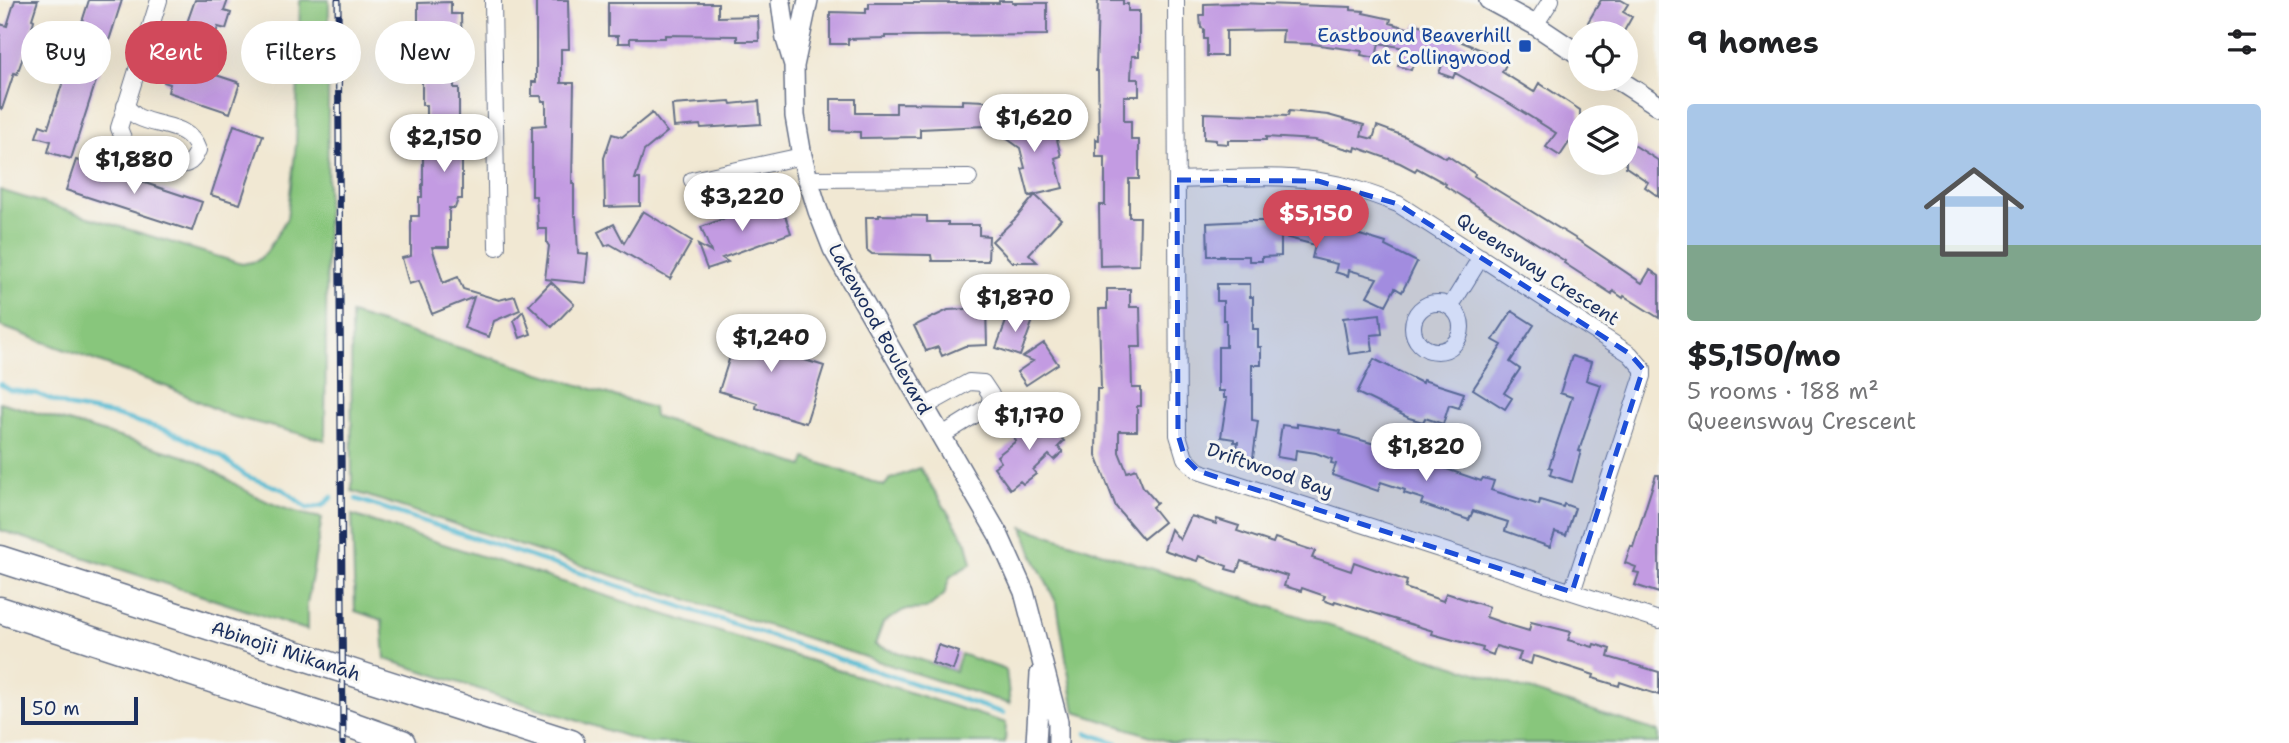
<!DOCTYPE html>
<meta charset="utf-8">
<style>
:root{--surface:#fff;--page:#f6f6f6;--text:#202124;--muted:#757577;--accent:#d1495b}
body{margin:0;font-family:"Shantell Sans",sans-serif;background:var(--page);color:var(--text);height:100vh;display:flex;flex-direction:column;font-size:26px;white-space:nowrap}
*{box-sizing:border-box;margin:0}
p{font-size:23px;color:var(--muted)}
.icon{flex:none;width:38px;height:38px;fill:none;stroke:currentColor;stroke-width:2;stroke-linecap:round;stroke-linejoin:round}
.map{position:relative;flex:1;overflow:hidden}
.panel{display:flex;flex-direction:column;background:var(--surface);width:630px}
.panel>*{flex:none}
.hud{position:absolute;left:21px;top:21px;width:665px;height:63px;display:flex;gap:14px}
.tools{position:absolute;left:1568px;top:21px;display:grid;gap:14px}
.tools a{display:grid;place-items:center;width:70px;height:70px;border-radius:50%;background:var(--surface);box-shadow:0 7px 28px #0002;font-size:35px}
.scale{position:absolute;left:21px;bottom:18px;width:117px;box-sizing:border-box;padding-left:7px;border:4px solid #1b2f5e;border-top:0;font-size:19px;line-height:24px;white-space:nowrap;color:#1b2f5e;-webkit-text-stroke:5px #f6f6f2;paint-order:stroke}
.price{position:absolute;translate:-50% -60px;padding:0 16px;border-radius:24px;background:#fff;color:#222;font-size:23px;line-height:46px;filter:drop-shadow(0 2px 4px #0008)}
.price::after{content:'';position:absolute;left:50%;top:42px;width:21px;height:16px;margin-left:-10px;background:inherit;clip-path:polygon(0 0,100% 0,50% 100%)}
.price.on{background:var(--accent);color:#fff}
ul{padding:0;list-style:none}
li{display:grid;align-content:center;gap:14px;height:371px;padding:0 28px}
li span{display:grid;place-items:center;height:217px;border-radius:7px;color:#555}
li>.icon{margin-inline-start:auto}
span .icon{width:126px;height:126px;fill:#fffc;stroke-width:1}
li b{font-size:30px}
h2{display:flex;justify-content:space-between;align-items:center;height:84px;padding:0 28px;font-size:30px}
.chip{padding:0 24px;border-radius:32px;background:var(--surface);box-shadow:0 7px 28px #0002;font-size:24px;line-height:63px}
.chip.on{background:var(--accent);color:#fff}
main{display:flex;flex:1;min-height:0}
.map>svg:first-child{display:block}
.green{fill:#88c67c;stroke:#527a6d;stroke-width:2}
.lines{fill:none;stroke-linecap:round;stroke-linejoin:round}
.stream{stroke:#53b9d1;stroke-width:4.5}
.building{fill:#c39be2}
.minor-casing{stroke:#667087;stroke-width:18}
.tertiary-casing{stroke:#667087;stroke-width:22}
.primary-casing{stroke:#667087;stroke-width:29}
.minor{stroke:#fff;stroke-width:16}
.tertiary{stroke:#fff;stroke-width:19}
.primary{stroke:#fff;stroke-width:26}
.rail-casing{stroke:#1b2f5e;stroke-width:7}
.rail{stroke:#f6f6f2;stroke-width:4.5;stroke-dasharray:13;stroke-linecap:butt}
.marked{fill:#1d4ed8;fill-opacity:0.2;stroke:#1d4ed8;stroke-width:5;stroke-dasharray:14 9;stroke-linejoin:round}
.transit-dot{fill:#1a4fb4;stroke:#f6f6f2;stroke-width:2.5}
.labels{text-anchor:middle;dominant-baseline:central;stroke-width:6;stroke-linejoin:round;paint-order:stroke}
.transit-label{font-size:19px;fill:#164399;stroke:#f6f6f2;text-anchor:end}
.street-label{font-size:19px;fill:#1b2f5e;stroke:#f6f6f2}
</style>
<main>
<div class="map">
<svg width="1659" height="743" viewBox="0 0 1659 743">
<rect width="100%" height="100%" fill="#f6f6f2"/>
<filter id="ink" filterUnits="userSpaceOnUse"><feTurbulence type="fractalNoise" baseFrequency=".0143" numOctaves="2"/><feDisplacementMap in="SourceGraphic" scale="14" xChannelSelector="R" yChannelSelector="G"/><feConvolveMatrix kernelMatrix="1 2 1 2 8 2 1 2 1" color-interpolation-filters="sRGB"/></filter>
<filter id="wash" filterUnits="userSpaceOnUse"><feTurbulence type="fractalNoise" baseFrequency=".00686" numOctaves="4" result="noise"/><feDisplacementMap in="SourceGraphic" scale="28" xChannelSelector="R" yChannelSelector="G"/><feGaussianBlur stdDeviation="1.57" result="paint"/><feColorMatrix in="noise" values="0 0 0 0 0 0 0 0 0 0 0 0 0 0 0 0 0 1.4 0 .05"/><feComposite in="paint" operator="in"/></filter>
<g filter="url(#wash)">
<rect width="100%" height="100%" fill="#f1e8d3"/>
<path class="green" d="M300 0H329L325 440 230 416 170 388 0 326V190L242 264 257 261 266 253 287 218 296 145Z
M351 314 653 408 654 416 803 466 806 458 884 486 890 479 920 468 967 543 972 563 950 577 944 595 926 609 904 610 883 623 875 645 955 671 961 654 1006 670 1010 704 352 491Z
M0 402 187 457C205 464 219 474 235 484 262 501 291 513 322 518L307 604V630L0 530Z
M352 515 1006 723 1005 743H647L385 659 382 620 355 611Z
M1023 527 1659 732V743H1173L1075 712 1057 604 1034 558Z"/>
<g class="lines">
<path class="stream" d="M0 384 10 390 37 394 70 407 114 415 169 431 219 455 246 476 284 490 307 508 322 506 332 497
M356 499 1003 713
M1087 733 1117 743"/>
</g>
<g id="blocks">
<path class="building" d="M15 0H38L32 19 34 20 31 32H32L17 74 14 73 2 109 0 108V24L7 26Z
M89 0H122L71 159 48 152 51 141 36 137 40 125 48 128Z
M195 0H228L224 11 231 13 226 29 218 27 204 71 240 83 230 113 168 92 170 84 164 82 171 60 183 64 192 37 183 34Z
M536 0H568L569 49H561V83H574L572 184H574V216H576L578 253 588 254 585 283 545 279 549 246 547 243V229H538L536 196H532V126L546 125V101H542L541 96H532V82H536Z
M1098 0H1123V4H1128V11H1139V56H1132L1131 79H1139V96H1124V121H1131V140H1139V179H1129V217H1140L1139 265 1100 266 1099 205H1105V157H1096V139L1099 140 1098 71H1096Z
M1601 0H1621L1628 4 1623 12 1632 17 1623 33H1609L1588 22Z
M999 1H1012V3H1047V35L885 36V38L848 39V44H830V12L866 13V8H869V3H999Z
M451 2V14H461L462 53H454V88H459V116L460 128H462V199H458L455 208H449V247H432L443 283 458 277 463 289 499 300 515 296 520 310 494 321 489 337 464 328 474 297 432 314 419 281 409 284 402 258 411 256V216H419V197H422V185H423V157H426V105H422V75H425L424 29H418V3Z
M608 3H718V17L758 16 759 41H737V36L665 35V38H630V43H618V36H608Z
M1237 3 1351 7V10L1364 11 1363 13 1391 19 1390 23 1414 30 1417 24 1428 28 1491 54 1507 63 1502 72 1534 92 1539 83 1580 110V138L1574 135 1560 156 1546 147 1556 133 1510 104 1455 73 1453 78 1439 73 1443 63 1417 54 1411 70 1398 66 1404 48 1379 43 1376 58 1361 55 1362 51 1313 44 1282 43 1283 30 1226 31V56H1207V39H1204V29L1201 28 1200 15H1204V4Z
M831 99H856V113H896V103L962 104V100L985 101V126L920 129V137L860 138V132L831 131Z
M730 101 731 104 759 101 761 124 701 128 700 125 674 127 672 105Z
M1005 108 1024 120 1013 137 1054 127 1061 156 1055 158 1063 188 1029 196 1022 169 1025 168 1020 148 992 128Z
M1289 111 1328 115 1364 125 1361 136 1373 139 1377 126 1404 136 1446 158 1448 156 1475 174 1474 176 1578 240 1642 283 1650 270 1659 276V318L1624 296 1623 298 1613 291 1612 294 1564 263 1565 261 1445 186 1446 184 1417 168 1415 171 1400 163 1356 147 1355 151 1315 140 1266 137V140H1228V144L1216 143V140L1204 139V113L1288 116Z
M652 113 667 132 644 151 635 179H640V206L605 207 604 158 612 134 622 137Z
M234 125 263 135 240 204 211 195Z
M1626 140 1659 161V197L1645 187 1648 182 1626 167Z
M76 160 202 202 192 231 66 190Z
M1035 195 1061 219 1029 254 1037 262H1012L992 241 1016 218Z
M766 204 768 210 782 207 791 233 722 258 728 262 707 269 698 245 711 252 701 227 731 216 730 213 744 208 745 211Z
M643 211 692 241 670 279 610 244 605 246 598 232 614 224 624 243Z
M879 215 927 216V222H948V225H979V235L989 236 988 261H932L931 255 872 254 867 250 866 217H879Z
M1249 221H1299L1316 225 1317 222 1386 243 1385 246 1417 262 1402 292 1395 288 1386 305 1367 296 1377 278 1349 270 1348 276 1335 272 1337 264 1312 258 1315 245 1281 236V256L1262 257V261H1249V256H1208L1207 223Z
M551 282 574 304 552 327 529 305Z
M1217 284H1250V297H1253V329H1258V347H1261V365H1252V420L1258 421 1253 458 1236 456 1238 442H1234V439L1221 437 1227 398H1224V391H1218V347H1226V320H1223V301H1217Z
M1107 289H1130V307H1140L1141 347H1131L1132 388H1141V406H1137V431H1119V452L1127 472 1136 469 1143 487 1157 503 1152 507 1164 522 1143 539 1116 507 1096 455 1097 389H1101L1099 309H1107Z
M986 308 987 345 965 346 942 356 938 347 926 351 914 326 948 310Z
M523 311 531 334 520 338 514 320Z
M1010 311 1033 320 1020 356 996 348Z
M1512 311 1534 325 1510 362 1520 369 1504 393 1512 398 1505 409 1473 389 1502 345 1493 340Z
M1380 314 1382 334 1371 335 1373 351 1349 354 1343 318Z
M741 322 794 339 789 355 824 366 806 423 756 408 757 403 719 391Z
M1044 343 1058 364 1026 385 1017 372 1033 361 1023 357Z
M1572 356 1591 362 1586 380 1601 385 1579 451H1581L1572 482 1550 475 1552 468 1549 467 1572 397 1560 393Z
M1374 359 1422 383 1423 380 1464 393 1459 408 1449 405 1443 424 1425 418 1423 422 1409 418 1357 393Z
M1039 414 1064 441 1058 447 1063 452 1054 460 1049 455 1033 470 1036 474 1023 484 1020 481 1010 489 994 467 1001 462 997 456 1016 441 1014 438Z
M1297 424 1341 431 1340 434 1392 449 1391 452 1408 458 1407 463 1433 471 1435 465 1481 481 1483 478 1494 481 1491 490 1539 505 1540 500 1563 507 1564 504 1575 508 1566 535 1555 532 1550 547 1505 531 1508 522 1473 511 1469 520 1421 504 1423 499 1404 493 1405 490 1381 482 1378 491 1332 475 1336 464 1331 463 1332 459 1316 453 1296 450 1295 460 1277 457 1282 425 1297 427Z
M1656 475H1659V593L1635 585 1639 573 1634 572 1636 567 1625 563 1631 546 1633 547Z
M1191 516 1216 524 1217 519 1239 526 1237 531 1273 543 1275 538 1315 551 1312 558 1351 571 1354 562 1407 581 1405 588 1443 601 1446 593 1489 607 1486 617 1509 625 1529 631 1531 622 1571 632 1568 640 1593 647 1594 644 1610 649 1608 657 1659 672V695L1620 682 1619 686 1593 678 1594 675 1538 657 1533 656 1531 664 1518 660 1521 653 1496 646 1493 655 1482 651 1483 648 1432 634 1433 631 1335 601 1334 604 1323 600 1325 596 1302 588 1301 591 1284 586 1287 576 1241 561 1237 572 1226 569 1227 566 1199 556 1197 561 1164 550 1171 529 1180 540Z
M938 645 959 652 953 670 932 663Z"/>
</g>
</g>
<g filter="url(#ink)">
<use href="#blocks" fill-opacity="0" stroke="#667087" stroke-width="2"/>
<g class="lines">
<g class="minor-casing">
<path id="minor" d="M493 0 497 247
M1176 0 1178 435 1185 458 1198 471 1659 620
M1535 25 1551 0
M125 106C129 109 133 114 138 117 160 128 189 123 198 150 196 155 193 161 188 163 175 170 141 154 127 148L119 128 159 0
M808 179 969 178
M692 180 802 156
M1177 180C1224 179 1273 174 1319 181 1347 185 1372 194 1398 204L1630 354 1643 369V376L1572 592
M1413 327a24 24 0 1 1 48 0a24 24 0 1 1-48 0Z
M1450 307 1481 257
M924 407 969 382 983 383 991 395 989 406 941 436"/>
</g>
<g class="tertiary-casing">
<path id="tertiary" d="M808 0 794 66 795 116 802 156 808 179 818 211 833 249 999 536 1024 592 1058 722V743
M1489 0 1535 25 1580 55
M781 2 786 39 794 65
M1617 79 1659 106
M1036 743 1040 674"/>
</g>
<g class="primary-casing">
<path id="primary" d="M0 559 571 743
M0 610 343 722 402 743"/>
</g>
<use href="#minor" class="minor"/>
<use href="#tertiary" class="tertiary"/>
<use href="#primary" class="primary"/>
<g class="rail-casing">
<path id="rail" d="M338 0 343 743"/>
</g>
<use href="#rail" class="rail"/>
</g>
</g>
<path class="marked" d="M1177 180 1318 181 1398 204 1630 354 1643 369 1572 592 1198 471 1185 458 1178 435Z"/>
<rect class="transit-dot" x="1518" y="39" width="14" height="14" rx="3.5"/>
<g class="labels">
<g class="transit-label">
<text x="1511" y="35">Eastbound Beaverhill<tspan x="1511" dy="22">at Collingwood</tspan></text>
</g>
<g class="street-label">
<text transform="translate(1538 269) rotate(33)">Queensway Crescent</text>
<text transform="translate(880 329) rotate(61)">Lakewood Boulevard</text>
<text transform="translate(1270 470) rotate(19)">Driftwood Bay</text>
<text transform="translate(286 651) rotate(18)">Abinojii Mikanah</text>
</g>
</g>
</svg>
<div class="tools">
<a><svg class="icon" aria-label="locate" viewBox="0 0 24 24"><circle cx="12" cy="12" r="6"/><path d="M12 2v4M12 18v4M2 12h4M18 12h4"/></svg></a>
<a><svg class="icon" aria-label="layers" viewBox="0 0 24 24"><path d="M12 4l9 5-9 5-9-5zM3 14l9 5 9-5"/></svg></a>
</div>
<div class="scale">50 m</div>
<b class="price" style="left:1034px;top:154px">$1,620</b>
<b class="price" style="left:444px;top:174px">$2,150</b>
<b class="price" style="left:134px;top:196px">$1,880</b>
<b class="price" style="left:742px;top:233px">$3,220</b>
<b class="price on" style="left:1316px;top:250px">$5,150</b>
<b class="price" style="left:1015px;top:334px">$1,870</b>
<b class="price" style="left:771px;top:374px">$1,240</b>
<b class="price" style="left:1029px;top:452px">$1,170</b>
<b class="price" style="left:1426px;top:483px">$1,820</b>
<div class="hud">
<a class="chip">Buy</a>
<a class="chip on">Rent</a>
<a class="chip">Filters</a>
<a class="chip">New</a>
</div>
</div>
<section class="panel">
<h2>9 homes<svg class="icon" aria-label="filters" viewBox="0 0 24 24"><path d="M4 7h16M4 17h16"/><circle cx="9" cy="7" r="2"/><circle cx="15" cy="17" r="2"/></svg></h2>
<ul>
<li><span style="background:linear-gradient(#a9c7e8 65%,#7fa58c 0)"><svg class="icon" aria-label="home" viewBox="0 0 24 24"><path d="M3 11l9-7 9 7M6 9v11h12V9"/></svg></span><div><b>$5,150/mo</b><p>5 rooms · 188 m²</p><p>Queensway Crescent</p></div></li>
</ul>
</section>
</main>
